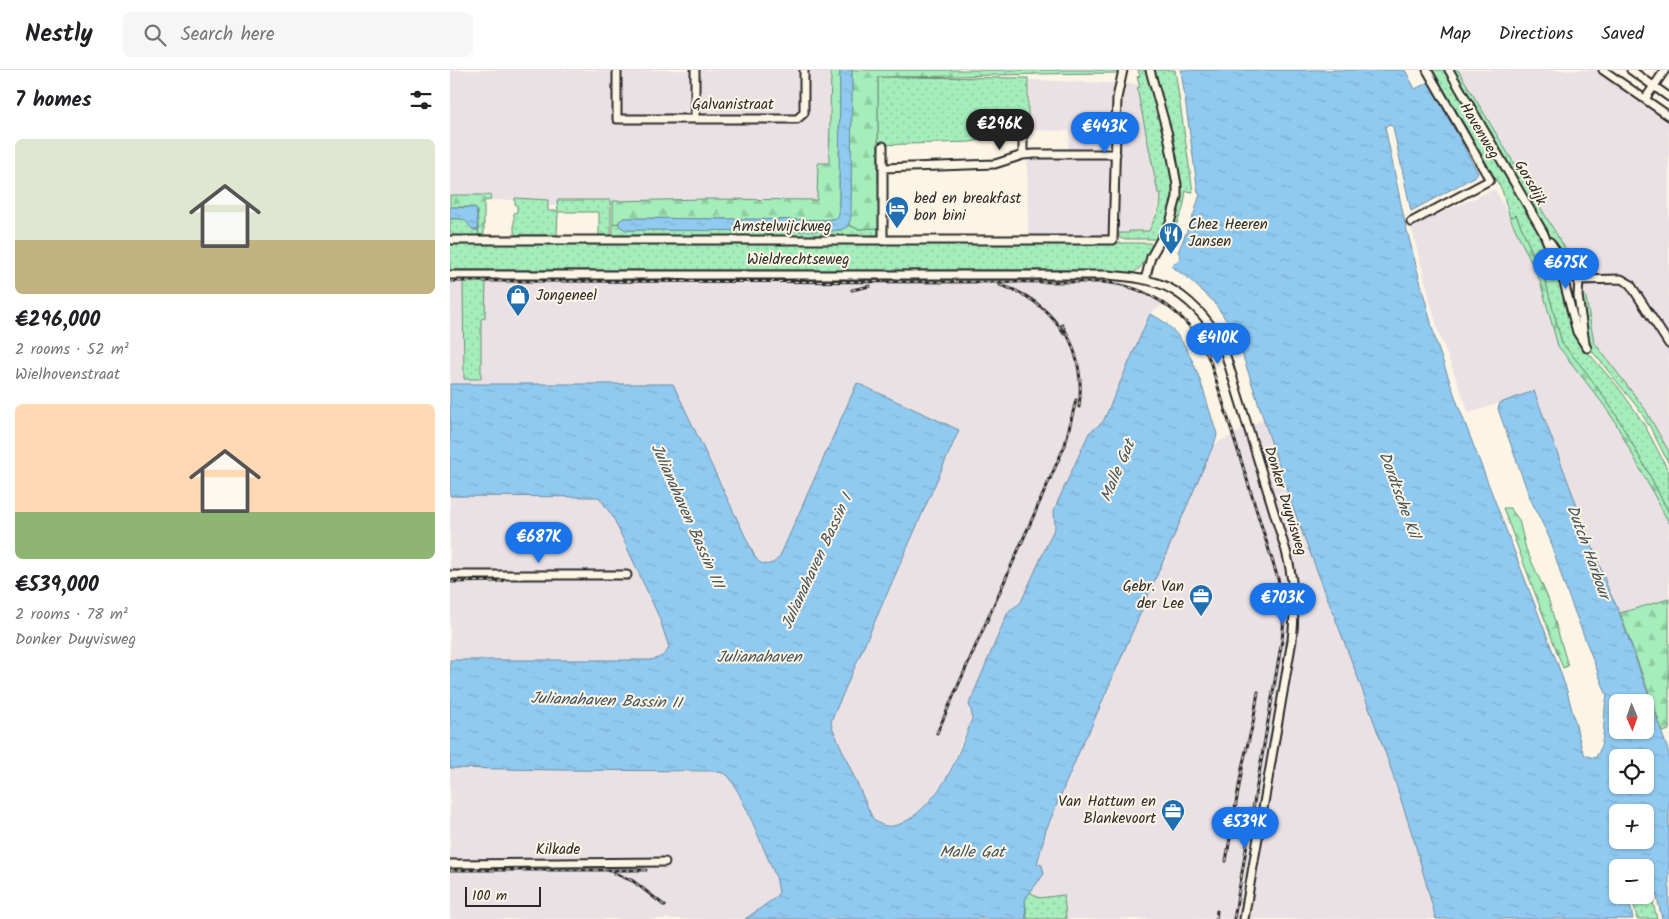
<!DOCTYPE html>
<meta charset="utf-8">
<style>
:root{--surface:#fff;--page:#f6f6f6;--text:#202124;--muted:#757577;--line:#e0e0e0;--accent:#1a73e8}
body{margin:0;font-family:Kalam,sans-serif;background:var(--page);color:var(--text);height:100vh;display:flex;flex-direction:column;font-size:19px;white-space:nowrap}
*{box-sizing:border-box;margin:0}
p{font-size:16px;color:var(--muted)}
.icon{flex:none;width:28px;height:28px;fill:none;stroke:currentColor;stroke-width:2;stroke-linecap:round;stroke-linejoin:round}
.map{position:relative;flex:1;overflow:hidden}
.sheet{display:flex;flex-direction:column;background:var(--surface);width:450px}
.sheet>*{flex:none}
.needle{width:32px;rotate:178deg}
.controls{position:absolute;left:1159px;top:624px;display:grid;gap:10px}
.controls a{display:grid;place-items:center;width:45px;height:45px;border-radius:8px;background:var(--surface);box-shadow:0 1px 4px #0004;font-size:25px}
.scale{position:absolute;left:15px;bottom:12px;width:76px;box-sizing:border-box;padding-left:5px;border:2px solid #2b2b2b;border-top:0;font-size:14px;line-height:18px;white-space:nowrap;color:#2b2b2b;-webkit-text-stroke:4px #fcf5e5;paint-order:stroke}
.price{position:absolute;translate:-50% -42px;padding:0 11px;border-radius:18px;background:var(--accent);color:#fff;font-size:16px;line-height:32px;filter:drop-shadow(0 1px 2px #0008)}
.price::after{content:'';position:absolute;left:50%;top:30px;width:15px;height:11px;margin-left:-8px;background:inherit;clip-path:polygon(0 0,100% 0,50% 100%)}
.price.current{background:#222;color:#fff}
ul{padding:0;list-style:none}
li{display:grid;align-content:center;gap:10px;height:265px;padding:0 15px}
li span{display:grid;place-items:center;height:155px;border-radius:8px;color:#555}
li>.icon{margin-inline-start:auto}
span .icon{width:90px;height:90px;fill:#fffc;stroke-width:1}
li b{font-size:21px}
h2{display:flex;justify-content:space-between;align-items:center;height:60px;padding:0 15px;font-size:21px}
header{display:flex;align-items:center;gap:30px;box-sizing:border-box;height:70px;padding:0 25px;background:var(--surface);border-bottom:1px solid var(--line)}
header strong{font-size:24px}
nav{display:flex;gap:28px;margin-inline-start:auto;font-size:18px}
.search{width:350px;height:45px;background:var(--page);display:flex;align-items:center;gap:12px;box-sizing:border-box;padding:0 18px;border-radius:8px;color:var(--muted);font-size:19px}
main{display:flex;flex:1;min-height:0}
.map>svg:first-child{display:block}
.built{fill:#eae1e4}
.grass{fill:url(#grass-dots);stroke:#688c73}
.forest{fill:url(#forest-firs);stroke:#688c73}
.water{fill:url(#water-ripples);stroke:#688aa1;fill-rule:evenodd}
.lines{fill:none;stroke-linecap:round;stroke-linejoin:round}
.minor-casing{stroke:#2b2b2b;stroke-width:11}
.minor{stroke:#fcf5e5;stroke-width:7}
.rail-casing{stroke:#2b2b2b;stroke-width:3}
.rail{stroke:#fcf5e5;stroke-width:1;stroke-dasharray:4;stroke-linecap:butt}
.labels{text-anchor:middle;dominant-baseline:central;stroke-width:4;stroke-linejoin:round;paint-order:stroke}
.street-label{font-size:15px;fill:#2b2b2b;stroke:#fcf5e5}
.poi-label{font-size:15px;fill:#2b2b2b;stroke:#fcf5e5;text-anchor:start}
.water-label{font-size:16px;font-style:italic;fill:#44535c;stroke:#fcf5e5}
</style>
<header>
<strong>Nestly</strong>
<div class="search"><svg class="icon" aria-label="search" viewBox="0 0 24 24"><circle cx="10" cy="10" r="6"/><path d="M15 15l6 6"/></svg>Search here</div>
<nav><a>Map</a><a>Directions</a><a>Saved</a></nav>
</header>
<main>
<section class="sheet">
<h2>7 homes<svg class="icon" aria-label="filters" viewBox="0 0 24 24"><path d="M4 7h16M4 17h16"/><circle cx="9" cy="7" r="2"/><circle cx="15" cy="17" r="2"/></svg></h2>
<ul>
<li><span style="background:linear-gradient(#dfe7d0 65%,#c2b280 0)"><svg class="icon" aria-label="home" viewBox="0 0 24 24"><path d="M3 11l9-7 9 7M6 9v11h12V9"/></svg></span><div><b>€296,000</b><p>2 rooms · 52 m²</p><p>Wielhovenstraat</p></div></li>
<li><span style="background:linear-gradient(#ffd9b3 70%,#8fb573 0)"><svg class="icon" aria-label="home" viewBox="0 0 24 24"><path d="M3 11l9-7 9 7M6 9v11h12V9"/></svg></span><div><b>€539,000</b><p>2 rooms · 78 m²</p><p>Donker Duyvisweg</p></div></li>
</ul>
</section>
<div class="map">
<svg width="1219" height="849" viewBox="0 0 1219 849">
<defs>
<pattern id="grass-dots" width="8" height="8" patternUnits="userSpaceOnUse" patternTransform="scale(1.25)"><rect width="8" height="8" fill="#a5edbb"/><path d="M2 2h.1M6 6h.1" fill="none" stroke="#8ecba1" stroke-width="1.8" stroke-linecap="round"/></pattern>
<pattern id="forest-firs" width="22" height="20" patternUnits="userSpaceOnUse" patternTransform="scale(1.25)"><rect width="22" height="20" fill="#a5edbb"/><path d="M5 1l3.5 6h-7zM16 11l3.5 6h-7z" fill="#8ecba1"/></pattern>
<pattern id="water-ripples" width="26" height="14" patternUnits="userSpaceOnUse" patternTransform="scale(1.25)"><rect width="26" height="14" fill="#91caf0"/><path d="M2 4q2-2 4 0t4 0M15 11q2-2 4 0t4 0" fill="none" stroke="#7daece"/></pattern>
</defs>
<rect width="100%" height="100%" fill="#fcf5e5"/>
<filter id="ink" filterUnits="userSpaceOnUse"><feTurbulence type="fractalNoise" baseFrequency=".02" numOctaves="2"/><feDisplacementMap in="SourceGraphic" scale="10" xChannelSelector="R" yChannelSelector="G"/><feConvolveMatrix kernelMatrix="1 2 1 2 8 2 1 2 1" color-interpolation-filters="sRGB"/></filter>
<g filter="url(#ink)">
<path class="built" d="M0 0H386L383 136H85V130H41L40 125H0Z
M989 0H1149L1219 51V385L1189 330 1142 277 1113 195Z
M579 10 689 14 710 126 700 162 668 167 578 165 577 88 618 87 619 61 579 60Z
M1045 119 1101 230 1108 276 1165 343 1219 450V529L1161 546 1082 323 1019 343 988 261 961 156Z
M0 211 642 212 665 213 680 217 715 233 700 244 653 352 639 363 624 396 605 440 606 453 603 463 571 532 569 535 562 537 558 543 522 627V648L496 708 480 731 464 745 455 753 441 756 429 754 422 747 382 657 381 651 509 360 407 314 330 486 321 495 312 494 305 487 223 314 0 315Z
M813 349 840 430 905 600 939 693 964 770 986 849H576L575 829 587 795 596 760 634 670 638 664 763 375Z
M0 426 149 427 163 447 209 546 218 571V581L208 589 199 590H0Z
M0 698 271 702 277 705 282 710 287 721 326 807 329 822 325 828 295 849H0Z"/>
<path class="grass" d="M688 0H696C709 44 725 91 722 136 722 147 712 159 707 168L705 169H671L669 167V163H679V161H699L710 137 711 123H708L687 18 690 17 687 7 690 6Z
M704 0H725L743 122 736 121 733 139 723 163 721 159 730 133 731 120 721 62Z
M983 0H997L1103 188 1129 272 1168 317 1184 339 1195 356 1219 402V443L1199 404 1165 343 1136 302 1112 273 1096 214 1066 145 1060 148 1052 120Z
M1001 0H1008L1131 205H1127L1097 164Z
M428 7 578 8V59L521 72 428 75Z
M65 128 98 130V141H108L107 130H161V168H149V142H108L107 165H66L64 162V143L67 142V135L65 134Z
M0 149C15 148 15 149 24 160H28L29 168 0 167Z
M169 153V156L176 160H391L399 155 408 159 430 158V166L428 168H163V154Z
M0 172 700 173 703 177C697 186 692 201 680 204L623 200H0Z
M13 210 36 211 35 248 31 249V309H14Z
M1130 225H1135L1136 228 1144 272 1195 339 1219 382V394L1200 357 1188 338 1138 276Z
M1195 814 1200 820 1207 849H1187L1182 825H1195Z
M580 822 589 828 614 825 616 849H577L575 829Z"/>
<path class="forest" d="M381 0H390L389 144 388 148 375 150 174 148 169 153 163 154V131L256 129 367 130 368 93H379Z
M402 0H669L668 3C588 3 508 7 428 7V112L430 114V158L408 159 399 155 401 124Z
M0 125H40L41 130 34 131V168H29L27 140 24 137H0Z
M1066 145 1096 214 1112 273 1136 302 1165 343 1199 404 1219 443V453L1164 350 1153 334 1108 276 1090 211 1060 148Z
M1053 438H1060L1069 450 1076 479 1098 528 1118 596 1113 598Z
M1219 529V660L1213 662 1170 543Z"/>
<path class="water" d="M390 0H402L401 145C400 159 392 160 380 161L176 160 169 156V151L174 148 375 150 388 148 389 144Z
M731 0H955L965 19 979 12 1028 103 1026 106 961 141 943 57 939 54 935 57 955 153 986 272 1008 335 1108 595 1117 621 1132 679 1135 685 1143 688 1146 687C1157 673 1152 644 1157 626L1114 514 1100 469 1080 428 1048 339 1050 333 1084 321 1159 521 1168 539 1219 683V849H1212L1205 818 1195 806V798H1168V825H1178L1183 849H986L964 770 939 693 905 600 840 430 786 265 764 232 739 209 721 196 728 191 731 186 728 182 744 144 750 124 748 123ZM1168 632H1195V660H1168ZM1168 688H1195V715H1168ZM1195 742V770H1168V742Z
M0 137 26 138 28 160 22 159C14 148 13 148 0 149Z
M700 244C743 261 753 324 767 364L766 369 638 664 634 670 596 760 587 794 592 795 594 804 575 829 576 849H295L325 828 329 822 326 807C318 790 287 712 277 705 272 702 267 702 262 701L108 700 0 698V590H199C208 589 216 586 219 577L209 547 163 447 149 427 0 426V314H223L305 487C312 498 323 496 330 486L407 313 509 360 381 651 382 657 422 747C445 776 484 729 496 709 506 691 515 668 522 649V644L519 634 558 542C562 537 567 537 571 532L605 457 604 440 639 363 653 352Z"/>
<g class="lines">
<g class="minor-casing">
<path id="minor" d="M167 0V49H347L354 43V0
M999 0 1093 162 1114 212 1127 262 1137 278
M1153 0 1219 46
M1181 0 1219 27
M1195 29 1215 0
M245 49V0
M573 63V85
M433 76V171
M433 98 545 94 573 85 584 84H666
M961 152 1040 110 977 0
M0 170H663L667 28 673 0
M1100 172 1123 206 1129 210 1128 226 1135 273
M0 205H657C676 207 697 208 715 216 739 227 759 250 772 273L836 481C844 511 846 539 842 570L794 849
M695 210 701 187 720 153 727 127V115L718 65 700 0
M1129 210 1171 209 1180 214 1219 274
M0 505H177
M0 794 215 792"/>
</g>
<use href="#minor" class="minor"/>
<g class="rail-casing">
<path id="rail" d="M0 211 652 212C700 216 742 245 760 291L828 509C834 530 835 548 832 570L784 849
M550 215C577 223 599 240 614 264
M402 220 420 216
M612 255C628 281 633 307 629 337
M0 512 53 511
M487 663 615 375 626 330
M776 791 793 693 803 653 808 622
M0 800H196
M164 803 183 811 215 836
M766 849 767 841"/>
</g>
<use href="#rail" class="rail"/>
</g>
</g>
<defs>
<g id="hotel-pin" transform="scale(1.25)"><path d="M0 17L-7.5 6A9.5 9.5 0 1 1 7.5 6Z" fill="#1f6fb2" stroke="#fcf5e5"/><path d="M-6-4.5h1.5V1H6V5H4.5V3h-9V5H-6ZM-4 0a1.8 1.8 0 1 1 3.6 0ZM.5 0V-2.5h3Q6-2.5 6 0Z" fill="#fff"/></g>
<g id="restaurant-pin" transform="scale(1.25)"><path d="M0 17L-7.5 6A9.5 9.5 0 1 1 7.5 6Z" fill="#1f6fb2" stroke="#fcf5e5"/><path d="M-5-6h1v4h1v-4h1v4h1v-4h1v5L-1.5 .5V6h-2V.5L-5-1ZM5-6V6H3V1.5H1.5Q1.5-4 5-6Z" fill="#fff"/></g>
<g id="shop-pin" transform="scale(1.25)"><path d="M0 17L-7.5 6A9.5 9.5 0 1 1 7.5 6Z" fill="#1f6fb2" stroke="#fcf5e5"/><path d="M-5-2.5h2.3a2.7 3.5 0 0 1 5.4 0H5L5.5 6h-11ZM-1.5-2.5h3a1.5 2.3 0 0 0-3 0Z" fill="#fff"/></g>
<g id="office-pin" transform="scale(1.25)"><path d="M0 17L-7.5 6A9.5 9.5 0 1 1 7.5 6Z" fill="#1f6fb2" stroke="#fcf5e5"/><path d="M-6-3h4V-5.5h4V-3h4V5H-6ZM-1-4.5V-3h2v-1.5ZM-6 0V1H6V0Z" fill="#fff"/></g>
</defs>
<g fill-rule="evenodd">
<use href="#hotel-pin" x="447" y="138"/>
<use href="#restaurant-pin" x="721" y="164"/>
<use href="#shop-pin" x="68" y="226"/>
<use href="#office-pin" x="751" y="526"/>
<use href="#office-pin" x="723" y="741"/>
</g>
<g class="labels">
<g class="street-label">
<text x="283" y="35">Galvanistraat</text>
<text transform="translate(1029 61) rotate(59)">Havenweg</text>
<text transform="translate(1080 113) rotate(60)">Gorsdijk</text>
<text x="332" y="157">Amstelwijckweg</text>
<text x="348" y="190">Wieldrechtseweg</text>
<text transform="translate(835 431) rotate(73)">Donker Duyvisweg</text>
<text x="108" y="780">Kilkade</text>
</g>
<g class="poi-label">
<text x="464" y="129">bed en breakfast<tspan x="464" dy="17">bon bini</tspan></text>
<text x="738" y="155">Chez Heeren<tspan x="738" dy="17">Jansen</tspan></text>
<text x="86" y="226">Jongeneel</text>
<text x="734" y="517" text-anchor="end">Gebr. Van<tspan x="734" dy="17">der Lee</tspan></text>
<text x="706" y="732" text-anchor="end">Van Hattum en<tspan x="706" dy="17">Blankevoort</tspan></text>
</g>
<g class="water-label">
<text transform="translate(668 401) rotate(-67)">Malle Gat</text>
<text transform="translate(949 425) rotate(70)">Dordtsche Kil</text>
<text transform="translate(237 446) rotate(66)">Julianahaven Bassin III</text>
<text transform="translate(1138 482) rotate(70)">Dutch Harbour</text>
<text transform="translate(367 492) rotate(-65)">Julianahaven Bassin I</text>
<text x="309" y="587">Julianahaven</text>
<text transform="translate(156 631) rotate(2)">Julianahaven Bassin II</text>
<text x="522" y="782">Malle Gat</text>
</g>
</g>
</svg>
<div class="controls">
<a><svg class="needle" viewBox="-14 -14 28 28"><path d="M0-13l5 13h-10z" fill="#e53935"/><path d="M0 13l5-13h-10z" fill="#757577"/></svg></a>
<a><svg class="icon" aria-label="locate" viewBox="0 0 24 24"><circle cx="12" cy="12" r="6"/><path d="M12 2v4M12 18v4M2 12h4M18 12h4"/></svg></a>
<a>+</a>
<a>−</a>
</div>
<div class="scale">100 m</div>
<b class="price current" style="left:550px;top:81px">€296K</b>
<b class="price" style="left:655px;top:84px">€443K</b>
<b class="price" style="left:1116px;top:220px">€675K</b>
<b class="price" style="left:768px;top:295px">€410K</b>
<b class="price" style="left:89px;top:494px">€687K</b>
<b class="price" style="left:833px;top:555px">€703K</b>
<b class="price" style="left:795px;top:779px">€539K</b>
</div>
</main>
